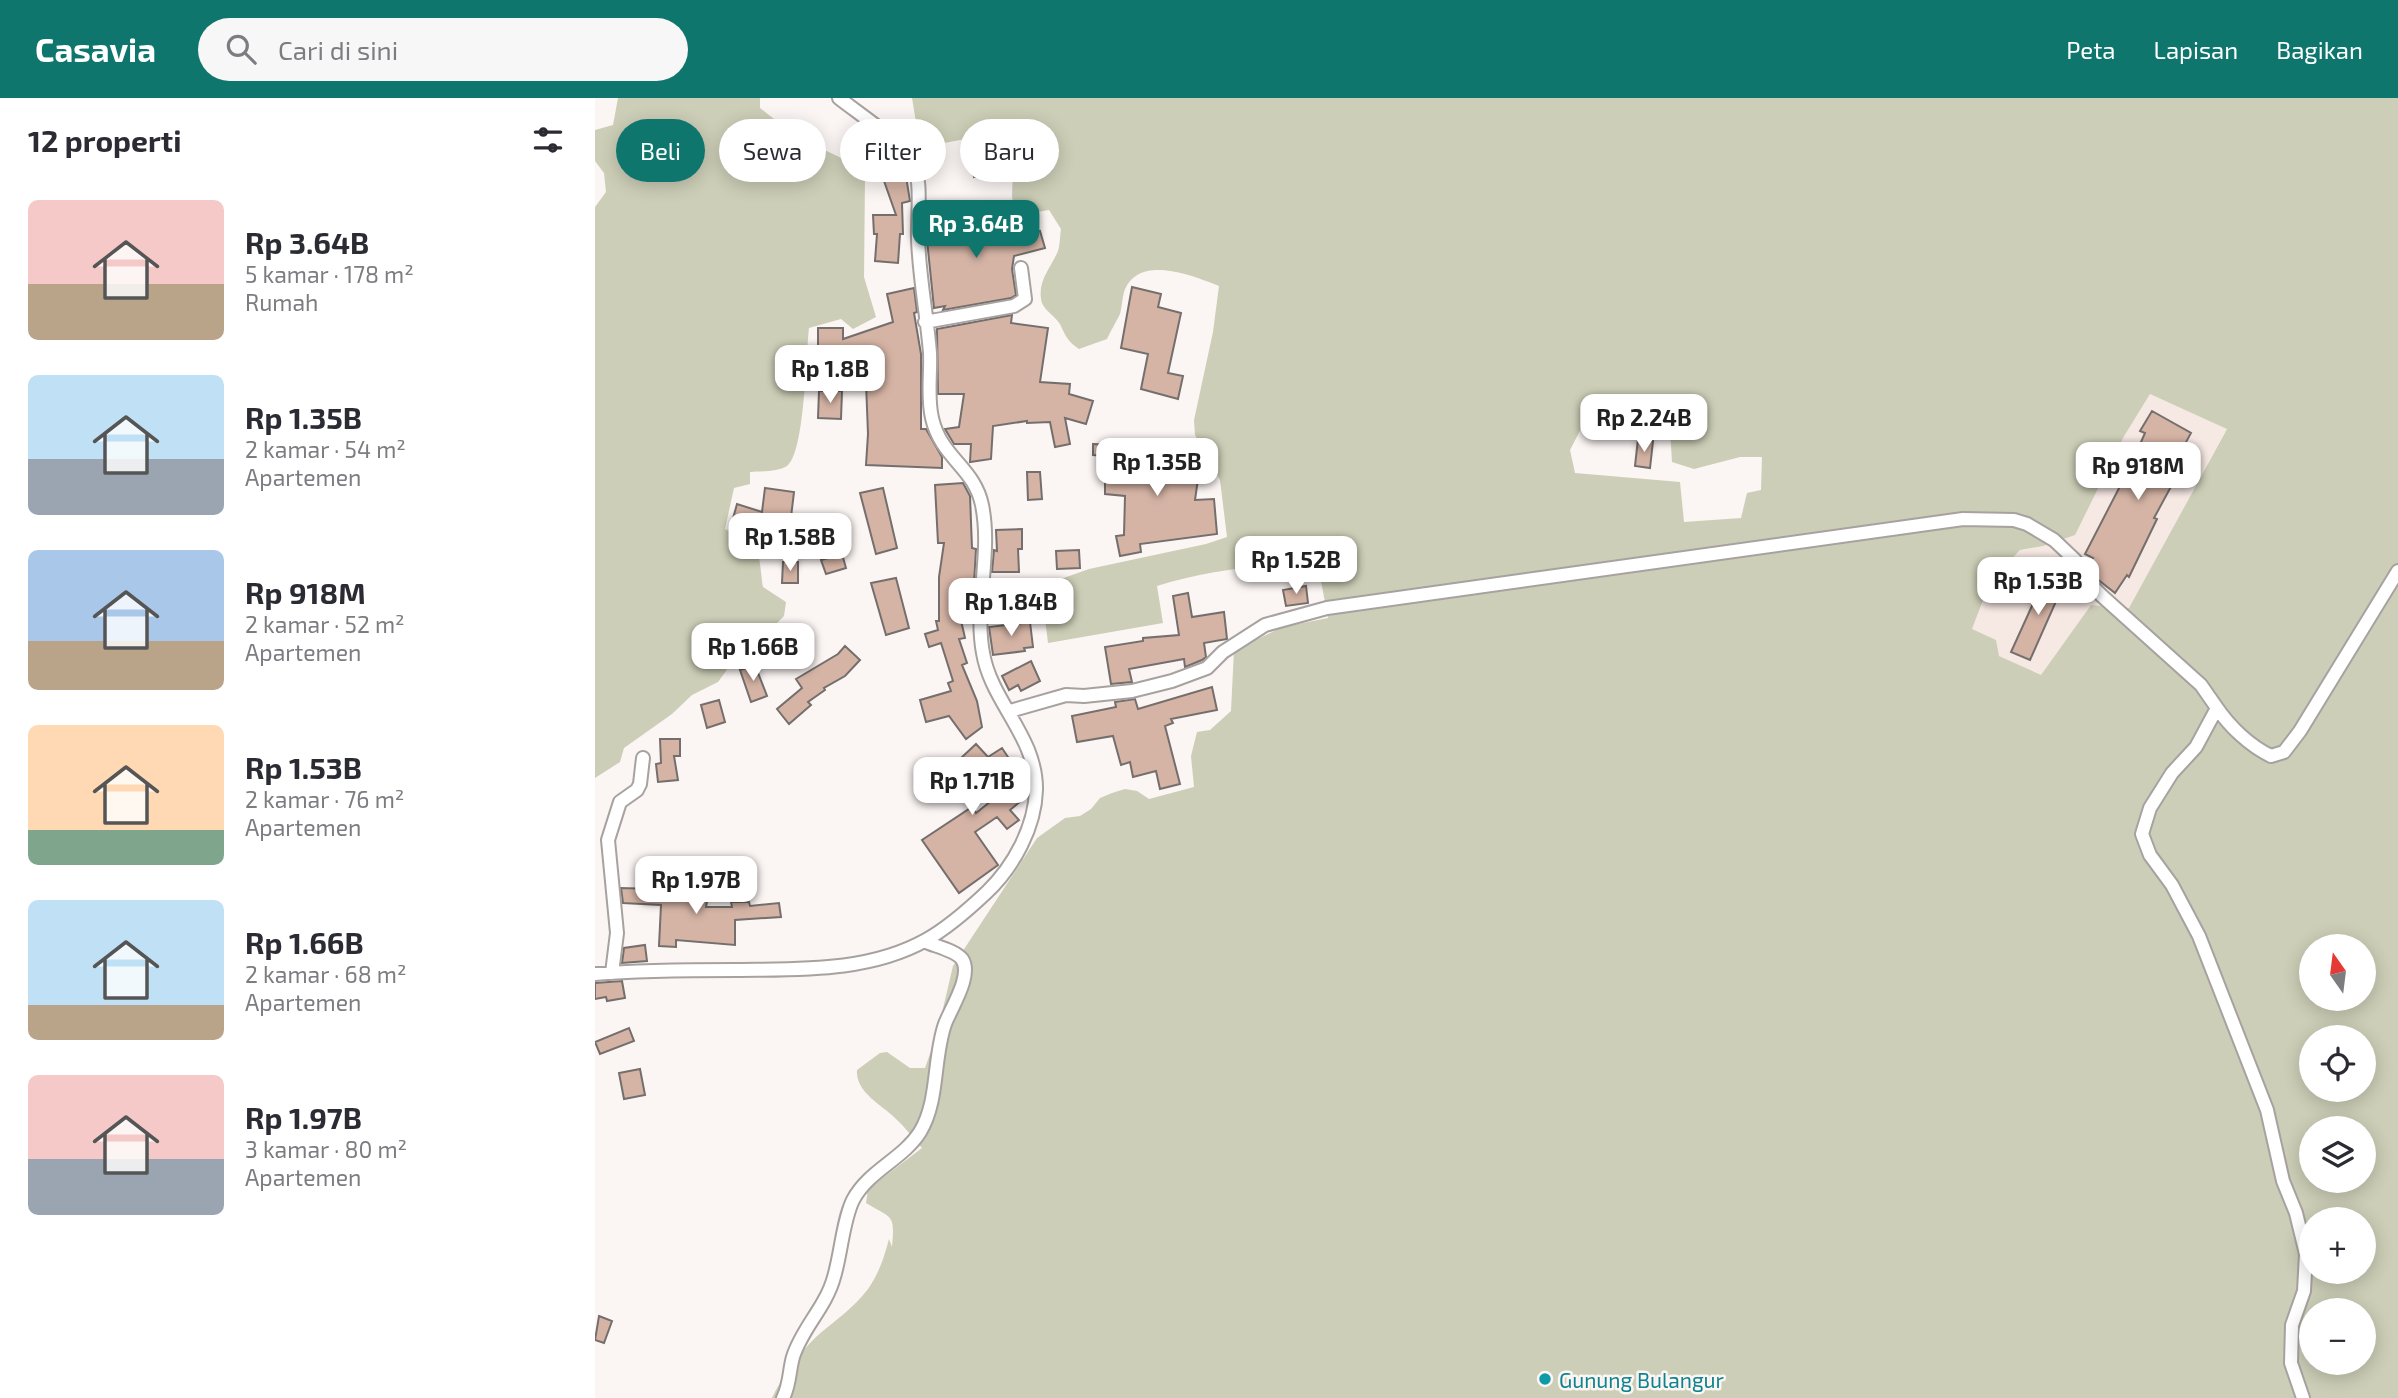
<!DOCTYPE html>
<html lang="id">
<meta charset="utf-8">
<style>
:root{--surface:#fff;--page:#f7f7f7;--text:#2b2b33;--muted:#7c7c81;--accent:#0f766e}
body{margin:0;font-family:"Exo 2",sans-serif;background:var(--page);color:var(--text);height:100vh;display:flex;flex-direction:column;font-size:26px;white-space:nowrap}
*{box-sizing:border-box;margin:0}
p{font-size:23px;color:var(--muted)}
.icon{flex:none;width:38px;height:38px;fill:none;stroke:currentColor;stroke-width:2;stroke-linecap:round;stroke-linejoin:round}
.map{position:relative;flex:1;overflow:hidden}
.side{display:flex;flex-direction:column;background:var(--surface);width:595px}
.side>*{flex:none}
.top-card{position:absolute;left:21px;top:21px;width:665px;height:63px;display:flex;gap:14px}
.needle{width:46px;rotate:346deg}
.fabs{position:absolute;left:1704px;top:836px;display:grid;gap:14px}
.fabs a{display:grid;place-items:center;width:77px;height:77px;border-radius:50%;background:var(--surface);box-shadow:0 4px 18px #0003;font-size:35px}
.price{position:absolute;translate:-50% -60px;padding:0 16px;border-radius:14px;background:#fff;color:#222;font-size:23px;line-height:46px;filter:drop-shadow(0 2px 4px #0008)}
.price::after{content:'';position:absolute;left:50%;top:42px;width:21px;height:16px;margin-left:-10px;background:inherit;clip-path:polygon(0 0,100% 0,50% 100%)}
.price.current{background:var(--accent);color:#fff}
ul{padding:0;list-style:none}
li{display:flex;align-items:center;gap:21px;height:175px;padding:0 28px}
li span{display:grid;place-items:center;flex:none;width:196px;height:140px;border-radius:10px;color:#555}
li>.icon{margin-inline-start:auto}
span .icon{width:84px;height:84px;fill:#fffc;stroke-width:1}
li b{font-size:30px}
h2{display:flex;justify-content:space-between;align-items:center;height:84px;padding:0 28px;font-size:30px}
.tag{padding:0 24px;border-radius:32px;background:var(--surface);box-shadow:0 4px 18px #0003;font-size:24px;line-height:63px}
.tag.current{background:var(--accent);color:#fff}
header{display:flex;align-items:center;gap:42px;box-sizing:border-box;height:98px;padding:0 35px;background:var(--accent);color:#fff}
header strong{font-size:33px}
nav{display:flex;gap:38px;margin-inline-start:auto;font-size:24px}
.search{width:490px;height:63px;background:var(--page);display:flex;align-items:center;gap:18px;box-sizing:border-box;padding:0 24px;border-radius:38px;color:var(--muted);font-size:26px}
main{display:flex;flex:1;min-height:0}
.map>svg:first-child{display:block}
.built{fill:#f6e8e3}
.green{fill:#ccceb7;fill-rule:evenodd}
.building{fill:#d5b4a5;stroke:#746f6d;stroke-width:2}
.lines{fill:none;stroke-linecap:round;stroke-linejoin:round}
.minor-casing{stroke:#a7a2a0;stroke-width:16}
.minor{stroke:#fff;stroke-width:12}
.culture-dot{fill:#0f9aa8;stroke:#fbf5f3;stroke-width:2.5}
.labels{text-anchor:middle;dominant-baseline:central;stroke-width:5;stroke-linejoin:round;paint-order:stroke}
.culture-label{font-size:21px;fill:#0d838f;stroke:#fbf5f3;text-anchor:start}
</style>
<header>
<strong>Casavia</strong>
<div class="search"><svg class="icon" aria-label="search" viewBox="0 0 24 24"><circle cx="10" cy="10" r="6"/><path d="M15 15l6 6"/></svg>Cari di sini</div>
<nav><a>Peta</a><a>Lapisan</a><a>Bagikan</a></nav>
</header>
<main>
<section class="side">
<h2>12 properti<svg class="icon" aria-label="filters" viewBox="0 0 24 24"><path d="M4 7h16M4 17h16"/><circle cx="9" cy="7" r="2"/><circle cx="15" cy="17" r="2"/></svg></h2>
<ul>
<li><span style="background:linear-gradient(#f6c9c9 60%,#b9a48a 0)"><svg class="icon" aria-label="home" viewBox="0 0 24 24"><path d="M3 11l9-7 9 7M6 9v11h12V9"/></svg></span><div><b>Rp 3.64B</b><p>5 kamar · 178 m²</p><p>Rumah</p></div></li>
<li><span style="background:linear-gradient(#bfe0f5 60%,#9aa5b1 0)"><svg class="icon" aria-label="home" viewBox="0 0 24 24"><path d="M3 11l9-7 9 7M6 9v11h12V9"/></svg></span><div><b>Rp 1.35B</b><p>2 kamar · 54 m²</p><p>Apartemen</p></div></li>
<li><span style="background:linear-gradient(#a9c7e8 65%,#b9a48a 0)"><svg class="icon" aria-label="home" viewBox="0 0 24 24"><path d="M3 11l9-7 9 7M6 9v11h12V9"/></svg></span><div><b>Rp 918M</b><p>2 kamar · 52 m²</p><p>Apartemen</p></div></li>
<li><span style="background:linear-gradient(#ffd9b3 75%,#7fa58c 0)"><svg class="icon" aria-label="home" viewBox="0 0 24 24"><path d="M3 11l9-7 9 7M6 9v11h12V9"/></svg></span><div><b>Rp 1.53B</b><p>2 kamar · 76 m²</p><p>Apartemen</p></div></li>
<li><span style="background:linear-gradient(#bfe0f5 75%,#b9a48a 0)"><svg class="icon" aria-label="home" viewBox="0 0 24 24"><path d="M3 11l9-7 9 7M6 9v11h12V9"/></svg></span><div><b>Rp 1.66B</b><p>2 kamar · 68 m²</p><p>Apartemen</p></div></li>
<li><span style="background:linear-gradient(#f6c9c9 60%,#9aa5b1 0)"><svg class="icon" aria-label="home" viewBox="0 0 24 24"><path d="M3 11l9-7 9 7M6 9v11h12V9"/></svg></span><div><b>Rp 1.97B</b><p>3 kamar · 80 m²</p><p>Apartemen</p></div></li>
</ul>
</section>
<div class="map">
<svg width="1803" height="1300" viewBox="0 0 1803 1300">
<rect width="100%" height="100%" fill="#fbf5f3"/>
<path class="built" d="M1555 296 1632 330 1534 511 1496 507 1446 578 1404 558 1377 531 1395 484 1425 452 1448 448 1528 340Z"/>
<path class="green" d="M23 0H165V10L202 39 259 66 270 79 269 179 281 219 258 231 246 221 214 230C211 254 210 355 192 368 183 374 165 373 155 374V386L139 390 130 431C167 449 163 449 168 489L191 504 189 518 179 528 165 531 143 546 131 573 123 584 97 597 77 616 29 650 25 664 0 680V109L11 94 9 75 0 63V32L18 27Z
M317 0H1803V1300H177C188 1277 203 1257 221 1239 239 1223 259 1210 273 1191 284 1175 289 1160 294 1141L297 1149C300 1116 298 1121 271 1105L273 1091 327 1050C318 1040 310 1029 300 1020 287 1007 260 994 262 972L285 955 292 954 315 970H330L342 936 358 868 442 740 470 720 485 718 496 711 505 700 517 695 530 691 542 693 554 701 599 689 596 658 602 634 615 632 636 613 639 552 688 529 733 520 722 462C668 468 614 471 562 488L568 525 453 545 446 488 494 471 611 446 632 439 625 382 600 337 599 322 618 234 624 188C598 178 543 155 529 194 527 201 527 209 525 216 521 224 516 232 512 241L484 251C473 244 470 237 465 226 460 218 450 213 447 205 441 184 456 170 463 153 465 147 465 138 466 131L454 112 425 117 419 113 417 98 418 69 411 42 389 33 381 39 344 46 323 36ZM1555 296 1632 331 1534 510 1496 507 1446 577 1404 558 1401 542 1377 531 1395 484 1425 452 1448 448 1480 437 1528 340ZM989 325 1075 331 1077 364 1099 371 1145 359H1167L1166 392 1152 395 1146 420 1089 424 1085 384 980 375 975 352ZM1717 849H1769V901H1717ZM1717 940H1769V992H1717ZM1717 1031H1769V1083H1717ZM1717 1122H1769V1174H1717ZM1717 1213H1769V1265H1717Z"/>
<path class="building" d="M263 42 279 52 271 64 255 54Z
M395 57 399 74 379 79 376 61Z
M310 72 315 103 307 105 308 136H305L303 165 280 163 282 136H279L278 117H301L288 80Z
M384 105 385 108 398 107 399 140 403 139 404 143 445 133 450 150 419 158 417 171 421 197 416 200 348 212 350 208 339 210 332 142 364 134 362 107Z
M537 189 566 196 563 209 586 215 573 275 588 278 583 301 546 291 553 256 526 250Z
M319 190 322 214 319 215 326 256V331H331L347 359V370L271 367 273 336 271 285H254V258H223V230H248V241L298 224 292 196Z
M417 217 416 225 453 230 445 284 475 286 474 296 498 303 491 326 470 320 475 346 460 349 455 324 432 325V323L398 328 396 361 375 364 376 346H359L350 331 364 329 369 296H343L342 233V231Z
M224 293H247L246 321 223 320Z
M1557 313 1596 335 1584 357 1591 361 1559 420 1562 421 1534 479 1532 477 1520 495 1501 480 1493 467 1498 460 1490 456 1536 367 1550 335 1545 333Z
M1043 341 1058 343 1055 370 1040 368Z
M498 346 557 349V352L578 353 577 370 604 374 600 402 619 401 622 436 545 446 546 454 525 458 521 438 529 437 530 398 510 396V383L524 384 526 359 498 357Z
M432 374H445L447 401 433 402Z
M368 385 375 398 377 450 381 451 377 519 365 518 370 540 364 541 372 565 367 567 382 603 387 629 371 641 354 618 331 624 325 602 356 593 353 585 358 583 346 545 334 549 330 536 343 532 341 523H344V479L349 445H343L340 387Z
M170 390 199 394 196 419H199L197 446 172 444 173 435 137 424 142 406 167 414Z
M288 390 302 450 281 456 265 395Z
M427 431V451H423L424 474H397L399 452 402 453 401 432Z
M484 452 485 470 462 471 461 453Z
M247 456 251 470 231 476 226 462Z
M188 464H203V485H187Z
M1452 475 1470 483 1435 562 1416 554Z
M301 480 314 530 291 537 276 485Z
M711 488 713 505 691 508 688 492Z
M593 495 597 519 629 514 632 541 609 545 611 559 607 562 590 569 589 561 534 571 537 584 516 586 510 549 548 543V540L584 537 578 498Z
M435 524 438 549 429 550 430 553 398 557 394 529Z
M166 547 175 559 163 568 154 557Z
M250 548 265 562 250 578 229 590 230 592 213 604 216 607 194 626 182 611 207 590 201 581 243 556Z
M436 563 445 583 426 593 423 587 414 592 407 578Z
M160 567 172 598 156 604 145 572Z
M617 589 622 612 576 621 578 625 570 628 585 686 565 691 561 673 538 679 535 664 526 667 518 638 482 644 477 618 521 609 520 604 540 601 543 611Z
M124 602 130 624 112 630 106 607Z
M65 641H85V658H79L83 682 63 684 61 666 66 665Z
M381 646 393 659 407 650 417 665 413 667 424 680 415 687 427 702 415 712 424 722 412 731 402 719 380 734 403 767 364 795 327 742 377 709 381 715 406 695 389 672 369 691 366 688 348 701 332 682 345 672 349 676Z
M62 789 113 798 111 809H137L136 804H154L155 808 184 805 186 819 140 822V847L81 842V849L64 848 66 807 28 805 26 790 61 791Z
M50 847 52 863 27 865 29 850Z
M27 883 30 900 12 903 11 899 0 901V885Z
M34 930 39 943 5 956 0 944Z
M45 971 50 997 29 1001 24 975Z
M4 1218 17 1223 9 1245 0 1242Z"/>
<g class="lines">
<g class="minor-casing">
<path id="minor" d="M330 224 419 208 430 201 426 170
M1622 610C1635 629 1655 648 1676 658L1689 654 1705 633 1803 473
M415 613 471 597 489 598 537 593 577 583 612 570 628 554 670 527 732 510 1368 421 1419 422 1432 426 1459 442 1480 462 1494 485 1507 498 1606 587 1622 610 1601 649 1577 675 1555 710 1547 736 1555 757 1577 787 1604 838 1672 1012 1688 1083 1701 1115 1711 1156 1709 1193 1697 1227 1696 1265 1708 1300
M17 875 22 835 13 742 25 704 42 692 45 686 48 660
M0 876C47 872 95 872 142 872 205 871 274 874 331 842 354 829 373 812 392 794 419 768 440 729 441 692 442 639 396 604 388 555 379 507 397 456 387 407 379 369 346 360 337 320 332 299 336 277 335 255 332 217 324 178 323 140 322 115 329 78 314 57 306 44 259 12 244 0
M188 1300C195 1287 194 1273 198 1259 207 1230 231 1209 239 1179 246 1156 248 1122 258 1102 273 1073 308 1061 325 1034 344 1003 338 960 350 926 356 910 378 877 367 861 360 852 339 848 329 843"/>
</g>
<use href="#minor" class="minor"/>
</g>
<circle class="culture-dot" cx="950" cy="1281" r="7"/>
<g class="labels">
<g class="culture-label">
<text x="964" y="1281">Gunung Bulangur</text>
</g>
</g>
</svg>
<div class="fabs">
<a><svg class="needle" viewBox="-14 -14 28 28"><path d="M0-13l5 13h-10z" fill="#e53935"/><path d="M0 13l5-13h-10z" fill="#7c7c81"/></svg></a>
<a><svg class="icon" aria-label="locate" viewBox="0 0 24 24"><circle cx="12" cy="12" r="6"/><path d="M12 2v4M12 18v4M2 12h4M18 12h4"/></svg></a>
<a><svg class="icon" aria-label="layers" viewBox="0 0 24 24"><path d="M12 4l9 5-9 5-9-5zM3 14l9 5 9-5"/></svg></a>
<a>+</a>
<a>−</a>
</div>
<b class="price current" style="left:381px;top:162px">Rp 3.64B</b>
<b class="price" style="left:235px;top:307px">Rp 1.8B</b>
<b class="price" style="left:1049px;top:356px">Rp 2.24B</b>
<b class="price" style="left:562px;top:400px">Rp 1.35B</b>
<b class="price" style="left:1543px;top:404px">Rp 918M</b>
<b class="price" style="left:195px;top:475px">Rp 1.58B</b>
<b class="price" style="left:701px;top:498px">Rp 1.52B</b>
<b class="price" style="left:1443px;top:519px">Rp 1.53B</b>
<b class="price" style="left:416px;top:540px">Rp 1.84B</b>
<b class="price" style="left:158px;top:585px">Rp 1.66B</b>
<b class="price" style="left:377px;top:719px">Rp 1.71B</b>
<b class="price" style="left:101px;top:818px">Rp 1.97B</b>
<div class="top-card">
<a class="tag current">Beli</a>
<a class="tag">Sewa</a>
<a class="tag">Filter</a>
<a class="tag">Baru</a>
</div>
</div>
</main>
